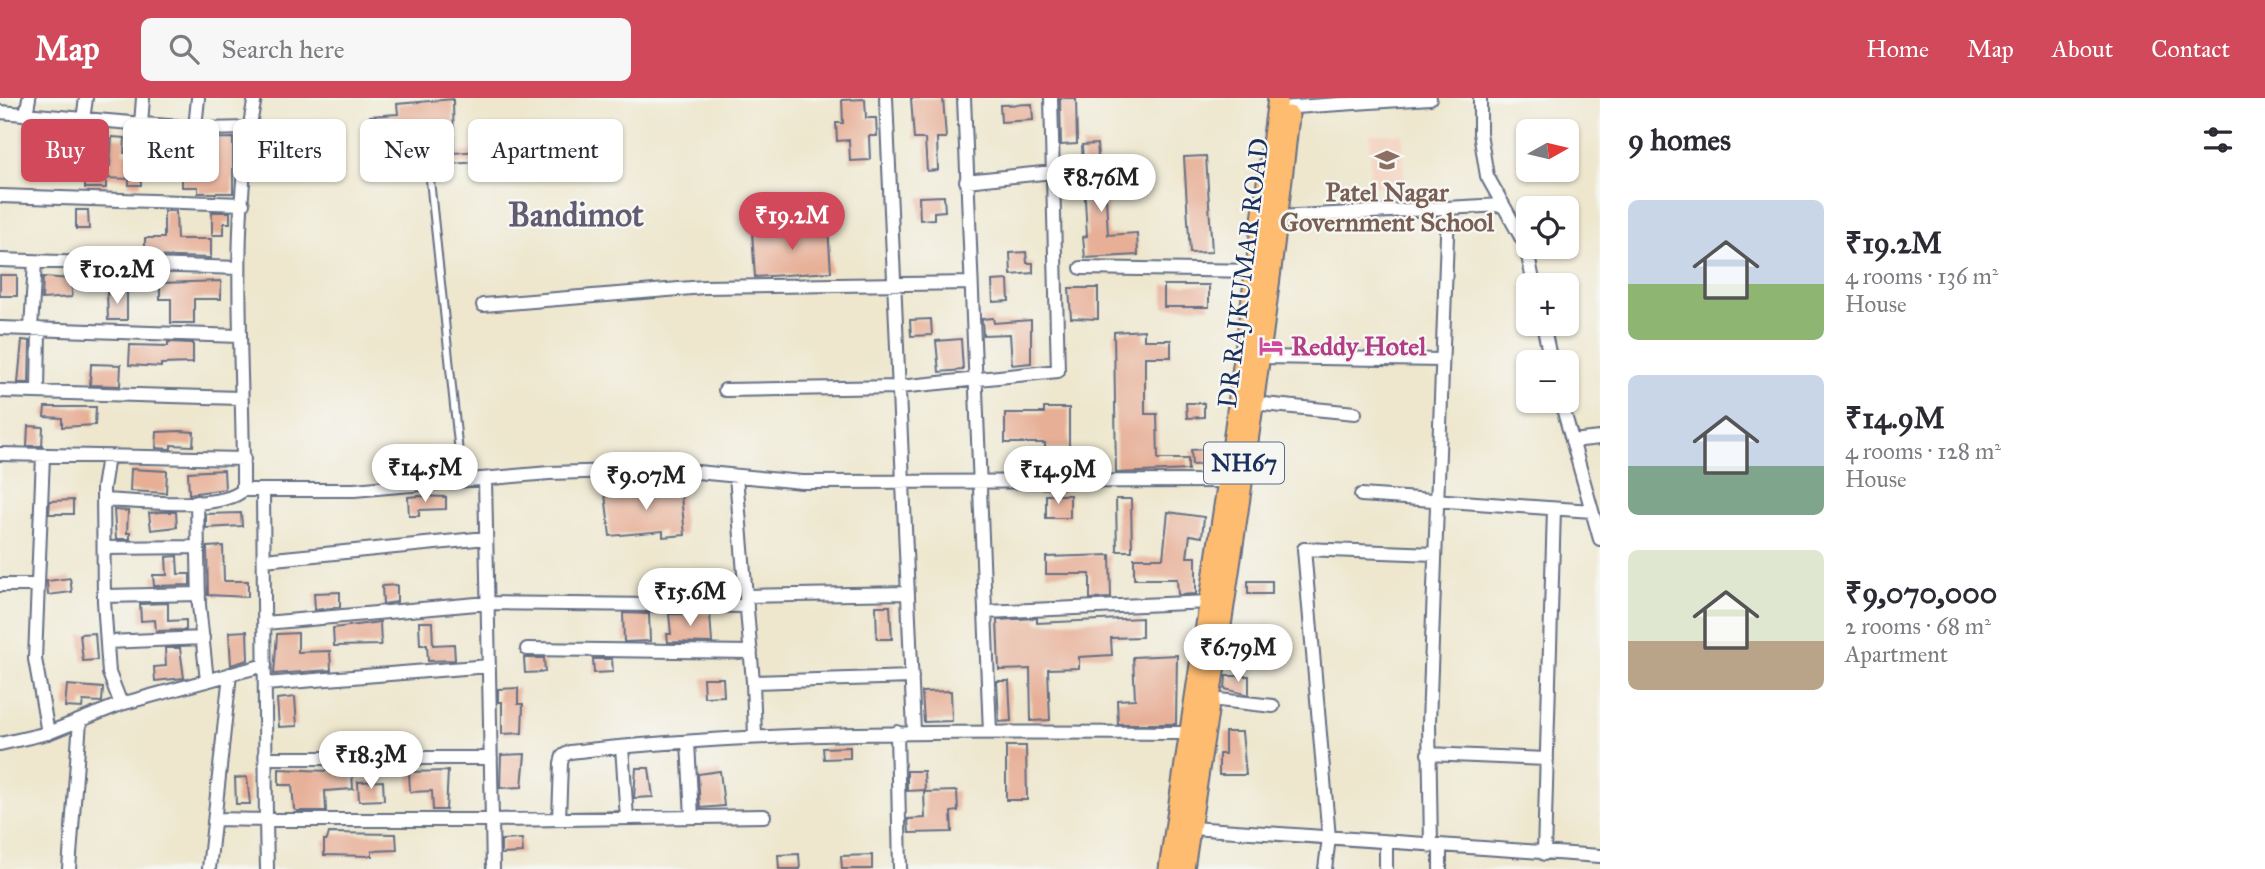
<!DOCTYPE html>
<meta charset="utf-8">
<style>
:root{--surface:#fff;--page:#f7f7f7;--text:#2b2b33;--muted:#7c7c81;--accent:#d1495b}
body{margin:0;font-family:"IM FELL Great Primer",serif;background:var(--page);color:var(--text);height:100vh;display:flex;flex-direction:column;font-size:26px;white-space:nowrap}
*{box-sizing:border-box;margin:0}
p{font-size:23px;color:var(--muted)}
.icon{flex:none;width:38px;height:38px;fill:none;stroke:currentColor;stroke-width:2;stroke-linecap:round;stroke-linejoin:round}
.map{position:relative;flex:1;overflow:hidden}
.drawer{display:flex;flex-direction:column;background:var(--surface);width:665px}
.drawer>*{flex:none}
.hud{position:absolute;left:21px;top:21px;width:665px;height:63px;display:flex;gap:14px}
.needle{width:46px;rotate:82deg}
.buttons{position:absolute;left:1516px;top:21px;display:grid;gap:14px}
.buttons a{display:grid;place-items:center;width:63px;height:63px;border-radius:10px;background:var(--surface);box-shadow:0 2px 5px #0004;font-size:35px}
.price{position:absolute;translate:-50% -60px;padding:0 16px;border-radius:24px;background:#fff;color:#222;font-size:23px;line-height:46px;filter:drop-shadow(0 2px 4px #0008)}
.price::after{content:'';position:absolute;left:50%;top:42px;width:21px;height:16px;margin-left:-10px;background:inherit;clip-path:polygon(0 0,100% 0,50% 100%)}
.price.current{background:var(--accent);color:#fff}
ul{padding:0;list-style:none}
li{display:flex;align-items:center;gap:21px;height:175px;padding:0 28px}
li span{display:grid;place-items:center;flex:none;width:196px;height:140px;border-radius:10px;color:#555}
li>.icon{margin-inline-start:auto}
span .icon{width:84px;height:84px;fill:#fffc;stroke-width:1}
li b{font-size:30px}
h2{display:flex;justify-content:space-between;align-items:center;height:84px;padding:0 28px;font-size:30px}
.tag{padding:0 24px;border-radius:10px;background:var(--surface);box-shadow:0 2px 5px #0004;font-size:24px;line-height:63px}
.tag.current{background:var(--accent);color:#fff}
header{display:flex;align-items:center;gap:42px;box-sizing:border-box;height:98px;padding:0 35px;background:var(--accent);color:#fff}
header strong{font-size:33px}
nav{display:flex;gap:38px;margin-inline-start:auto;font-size:24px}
.search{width:490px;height:63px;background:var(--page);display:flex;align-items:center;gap:18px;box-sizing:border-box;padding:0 24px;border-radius:10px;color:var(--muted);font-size:26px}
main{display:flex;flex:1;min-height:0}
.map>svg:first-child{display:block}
.built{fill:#f4d3c0}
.building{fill:#e7af96}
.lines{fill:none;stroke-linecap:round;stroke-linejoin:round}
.service-casing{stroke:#656f85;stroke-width:10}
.minor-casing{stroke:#656f85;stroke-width:16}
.trunk-casing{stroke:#656f85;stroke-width:23}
.service{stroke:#fff;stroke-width:6}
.minor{stroke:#fff;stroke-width:12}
.trunk{stroke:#febc70;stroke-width:19}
.labels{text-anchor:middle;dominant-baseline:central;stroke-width:5;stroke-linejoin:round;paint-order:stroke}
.shield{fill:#f6f6f2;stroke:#5d6b8a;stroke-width:2}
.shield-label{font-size:24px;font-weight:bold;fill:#1b2f5e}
.education-label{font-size:26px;font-weight:bold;fill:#785e54;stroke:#f6f6f2}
.street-label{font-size:26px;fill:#1b2f5e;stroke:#f6f6f2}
.hotel-label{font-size:26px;font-weight:bold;fill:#b23c85;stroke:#f6f6f2;text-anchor:start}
.district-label{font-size:33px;font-weight:bold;fill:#625c72;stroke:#f6f6f2}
</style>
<header>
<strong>Map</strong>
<div class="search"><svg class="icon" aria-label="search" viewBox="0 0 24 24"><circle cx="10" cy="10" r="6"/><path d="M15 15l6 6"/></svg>Search here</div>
<nav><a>Home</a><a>Map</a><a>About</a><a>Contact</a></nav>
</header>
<main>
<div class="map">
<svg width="1600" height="771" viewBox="0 0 1600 771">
<rect width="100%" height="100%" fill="#f6f6f2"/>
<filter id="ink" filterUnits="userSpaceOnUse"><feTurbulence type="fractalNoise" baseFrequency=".0143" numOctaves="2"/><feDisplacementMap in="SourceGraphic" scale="14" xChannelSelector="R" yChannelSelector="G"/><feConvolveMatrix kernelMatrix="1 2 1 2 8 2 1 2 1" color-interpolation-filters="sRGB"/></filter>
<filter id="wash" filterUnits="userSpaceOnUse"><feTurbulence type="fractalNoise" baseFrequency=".00686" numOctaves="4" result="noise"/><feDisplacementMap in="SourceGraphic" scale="28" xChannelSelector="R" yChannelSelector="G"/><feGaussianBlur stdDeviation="1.57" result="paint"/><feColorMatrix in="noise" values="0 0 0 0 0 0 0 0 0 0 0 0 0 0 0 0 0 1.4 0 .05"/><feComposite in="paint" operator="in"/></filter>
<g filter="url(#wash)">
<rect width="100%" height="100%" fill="#eee7ce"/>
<path class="built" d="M1370 36H1403L1404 88H1370Z"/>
<g id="blocks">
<path class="building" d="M911 0H943L946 40H937L938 72 927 73 925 41H914Z
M1060 0H1076L1077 46 1061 47Z
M453 1 454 55 477 53 478 64 438 67 435 36 372 41 370 18 398 16 397 6Z
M865 1 866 20H876L877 38H869L870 62 850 63 849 42 837 43 836 25H843L842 2Z
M1032 6 1033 22 1001 24 1000 7Z
M69 33V48H49L50 60H34V35Z
M112 39 125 40 124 55H154V66H141V87H129V81L106 80V90H85V69L110 68Z
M233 40V95H198V89H182V69H196V41Z
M1097 46 1100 83 1105 82 1108 137 1137 135 1138 157 1085 160 1083 139 1087 138 1082 47Z
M1206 58 1212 154 1190 155 1184 59Z
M944 98 945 113 934 114V121L920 122 919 99Z
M76 112H88L89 131H76Z
M164 113H176L177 141H211V160L145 158V140H164Z
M212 114H230V125H224V137H212Z
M828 129 831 174 755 179 752 134Z
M1026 154 1027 165H1033V175L1011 177 1010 155Z
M0 177H17V198H0Z
M43 179 72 181V199L42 201Z
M1008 182 1009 203 993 204 992 183Z
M221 183V201H194V225H171V201H160V185Z
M1164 187H1209V209H1164Z
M1069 190H1098V221L1071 220Z
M107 194H127V222H108Z
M993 220 994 225 1031 222V265L1012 267 1010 236 983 237 982 221Z
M931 221 932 237 911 238 910 222Z
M1144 232V242H1171V259H1145V316H1157L1158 361H1188V372L1116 375 1114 234Z
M961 241 963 272 939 274 936 243Z
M22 242 30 243 29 285H18Z
M168 244 193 245V265L161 266V269L129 267 130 247 168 248Z
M91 266 121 267 120 288 90 287Z
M1186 305H1204V319L1187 320Z
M45 309H96L95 327 62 329V320L44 319Z
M1044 310H1069V350H1045V345H1005V315H1044Z
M28 328 43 329 42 348H27Z
M181 333 194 334 193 348 171 347V351L156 350 157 334Z
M1209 351V366L1192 367 1191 352Z
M131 371 167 373 166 395 130 393Z
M224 372 225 391 189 396 188 374Z
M680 388 685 437 663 439V433L610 438 605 396Z
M1046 397H1070V420H1046Z
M418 398 446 399V411L419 412V418H409L408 399Z
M1116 401H1131L1132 453H1117Z
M73 402V416H49L50 403Z
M114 412 128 413 127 435H130V441H116Z
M161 414H176L177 429 151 432 149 415Z
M1168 414 1204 419 1202 439 1190 437 1187 459H1196V496L1178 497 1177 481H1134V460H1163Z
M241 415 242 428 206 430V416Z
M223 448 224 483H248V499L208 497 207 449Z
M1110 457 1111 500 1090 501V476H1046V459Z
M177 458 178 476H190V487L154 488 153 477H167L166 459Z
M70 480 72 494 48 497 47 483Z
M1248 483H1272V496H1248Z
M397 487V504L383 506 382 488Z
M667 487 681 488V490L729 488V499L647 498 646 490Z
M340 494V509L315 512 314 495Z
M168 505V523L186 522V532L156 533 155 522 141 523 140 506Z
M876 508H890L892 541H877Z
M623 515 649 516 650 543 624 544Z
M669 516H710L712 545 668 544 667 536H671Z
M1037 520V525L1142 520V539L1111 540 1112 557 1079 559V570L1048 571 1050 622 1031 623 1030 571 999 572 997 522Z
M380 524 381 547 334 548 333 530Z
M419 524H432L433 547 454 546 455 562 428 563 427 547H420Z
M247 533 248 562 231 567 229 534Z
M95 535 97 562 83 563 80 536Z
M298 535V554L330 553 331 572 274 576 277 536Z
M165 550H180L184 580 155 583 154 569 166 568Z
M1177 557 1176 626H1118L1117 602 1135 601 1133 559Z
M524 560H544L545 574 525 575Z
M593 561H612L613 574 594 575Z
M1226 578H1249V597L1225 591Z
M703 580H723L724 598 704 599Z
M997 583H1009L1011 623 999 624Z
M67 587 103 590 102 604 83 603 82 610 65 609Z
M518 590V606H523L522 635 502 636V604H498V591Z
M951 593 952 623 924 624 922 594Z
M295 599 297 628 279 629 277 601Z
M1225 634H1242L1246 677H1219V656H1225Z
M1006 648H1026L1027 702H1006Z
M850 649V660L824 661 823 650Z
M525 656 522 689 500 690 501 657Z
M636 670H649L653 699 634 700Z
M279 671 352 674 353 691 325 693 326 713H297L294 711 292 687H279Z
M448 673 446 712H433L432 693 410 694 409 674Z
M720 673 724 708 700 710 698 676Z
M907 673H924L925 692 907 693Z
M247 679 250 706H236L235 680Z
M383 683 384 702 359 703 358 684Z
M957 693 958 713 951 714 952 734 909 735 908 721 925 720 924 694Z
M329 735 396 736 397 752 372 753V758L324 757V742H327Z
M522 741 523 755 501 756V742Z
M799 756 800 771H779L778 757Z
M872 757V771H842L841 758Z"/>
</g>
</g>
<g filter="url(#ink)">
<use href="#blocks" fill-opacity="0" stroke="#656f85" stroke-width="2"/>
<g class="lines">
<g class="service-casing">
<path id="service" d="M428 63 462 383"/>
</g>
<g class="minor-casing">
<path id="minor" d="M255 0C228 129 244 262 243 392H354L549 375 617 373 697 374 802 384 1234 383
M886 0 914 634
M964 0 990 634
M1480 0V35L1487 78 1526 148 1534 187
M1280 10 1430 0
M0 14 204 31 248 30
M26 17 29 0
M83 22 86 0
M141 26 143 0
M195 30 198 0
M966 83 1053 74
M0 98 243 106
M1278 119 1502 107
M0 162 239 170
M1081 170 1256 173
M483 207 704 189 971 185
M1543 226 1551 264
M0 230 240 238
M31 231 35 164
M1259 259 1442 262
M725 292 899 289 1058 273 1051 0
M0 293 240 300
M38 294 39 231
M1561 303 1600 441
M1253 305 1355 315
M1572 343 1600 340
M0 356 244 361
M43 358 35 561 48 635
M108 359 103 390 104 503 109 575 121 606 265 567
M736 378 753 584 755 639
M485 381 493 771
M263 394 266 722H492L764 718
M1361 397 1592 413
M103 402C135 403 222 413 243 392
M197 404 199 507 207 583
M104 450 198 449
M264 462 486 440
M0 487H38
M104 498 199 496
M746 498 908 495
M985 514 1209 504
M265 525 488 505 747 508
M107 544 203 540
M527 551 751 554
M753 584 912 579
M265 586 489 568
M1210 601 1273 608
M897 634 900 771
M688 644 692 719
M0 646 48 635 121 606
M622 649 627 720
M1428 656 1547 661
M266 660H491
M215 721 266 722 267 771
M559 721 561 665 563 658 570 654C776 631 982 634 1189 635
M1191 730 1600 758
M1386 745V771
M1431 748 1429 625 1448 111
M1440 748V771
M1544 756 1554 411
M69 771 80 623
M209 771 230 576
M1325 771 1329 740 1304 451 1435 456"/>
</g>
<g class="trunk-casing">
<path id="trunk" d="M1169 771 1228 382 1278 0
M1184 771C1222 521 1262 270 1289 18"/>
</g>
<use href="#service" class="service"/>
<use href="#minor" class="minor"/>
<use href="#trunk" class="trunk"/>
</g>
</g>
<defs>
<g id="school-bare" transform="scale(1.89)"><path d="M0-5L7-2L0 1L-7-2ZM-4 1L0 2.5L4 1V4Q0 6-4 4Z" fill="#8d6e63" stroke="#f6f6f2" stroke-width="2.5" paint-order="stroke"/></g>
<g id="hotel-bare" transform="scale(1.89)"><path d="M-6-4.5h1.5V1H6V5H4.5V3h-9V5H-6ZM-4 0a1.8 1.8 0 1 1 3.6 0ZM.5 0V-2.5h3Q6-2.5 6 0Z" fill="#d1479c" stroke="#f6f6f2" stroke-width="2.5" paint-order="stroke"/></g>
</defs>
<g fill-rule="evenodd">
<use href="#school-bare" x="1387" y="62"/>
<use href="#hotel-bare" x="1271" y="248"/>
</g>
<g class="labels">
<rect class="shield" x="1204" y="344.5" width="80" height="41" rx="5"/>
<g class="shield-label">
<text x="1244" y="365">NH67</text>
</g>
<g class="education-label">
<text x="1387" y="94">Patel Nagar<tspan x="1387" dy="30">Government School</tspan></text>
</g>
<g class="street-label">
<text transform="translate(1243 175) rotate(-83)">DR RAJKUMAR ROAD</text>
</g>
<g class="hotel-label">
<text x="1291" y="248">Reddy Hotel</text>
</g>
<g class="district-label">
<text x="576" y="117">Bandimot</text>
</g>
</g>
</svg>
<div class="buttons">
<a><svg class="needle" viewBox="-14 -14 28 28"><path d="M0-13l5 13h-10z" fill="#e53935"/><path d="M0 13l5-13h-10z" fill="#7c7c81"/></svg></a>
<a><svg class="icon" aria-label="locate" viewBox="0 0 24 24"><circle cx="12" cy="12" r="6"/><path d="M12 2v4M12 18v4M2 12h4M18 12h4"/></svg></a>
<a>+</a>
<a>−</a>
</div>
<b class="price" style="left:1101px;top:116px">₹8.76M</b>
<b class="price current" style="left:792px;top:154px">₹19.2M</b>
<b class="price" style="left:117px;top:208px">₹10.2M</b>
<b class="price" style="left:425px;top:406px">₹14.5M</b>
<b class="price" style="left:1058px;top:408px">₹14.9M</b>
<b class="price" style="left:646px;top:414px">₹9.07M</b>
<b class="price" style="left:690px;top:530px">₹15.6M</b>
<b class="price" style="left:1238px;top:586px">₹6.79M</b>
<b class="price" style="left:371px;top:693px">₹18.3M</b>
<div class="hud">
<a class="tag current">Buy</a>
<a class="tag">Rent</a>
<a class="tag">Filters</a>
<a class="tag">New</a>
<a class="tag">Apartment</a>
</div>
</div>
<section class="drawer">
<h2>9 homes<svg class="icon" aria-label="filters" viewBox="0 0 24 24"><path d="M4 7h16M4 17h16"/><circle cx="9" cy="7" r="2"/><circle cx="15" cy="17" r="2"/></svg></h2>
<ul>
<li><span style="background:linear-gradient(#c9d6e8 60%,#8fb573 0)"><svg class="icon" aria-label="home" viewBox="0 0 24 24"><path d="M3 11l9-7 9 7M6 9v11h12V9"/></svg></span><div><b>₹19.2M</b><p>4 rooms · 136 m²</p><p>House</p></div></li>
<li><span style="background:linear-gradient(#c9d6e8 65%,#7fa58c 0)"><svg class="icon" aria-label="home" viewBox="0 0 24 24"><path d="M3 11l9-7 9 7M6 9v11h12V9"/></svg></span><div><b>₹14.9M</b><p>4 rooms · 128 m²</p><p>House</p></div></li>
<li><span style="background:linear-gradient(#dfe7d0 65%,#b9a48a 0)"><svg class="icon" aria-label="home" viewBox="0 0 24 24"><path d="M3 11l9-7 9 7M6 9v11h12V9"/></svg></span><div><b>₹9,070,000</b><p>2 rooms · 68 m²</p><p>Apartment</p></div></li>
</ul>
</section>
</main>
